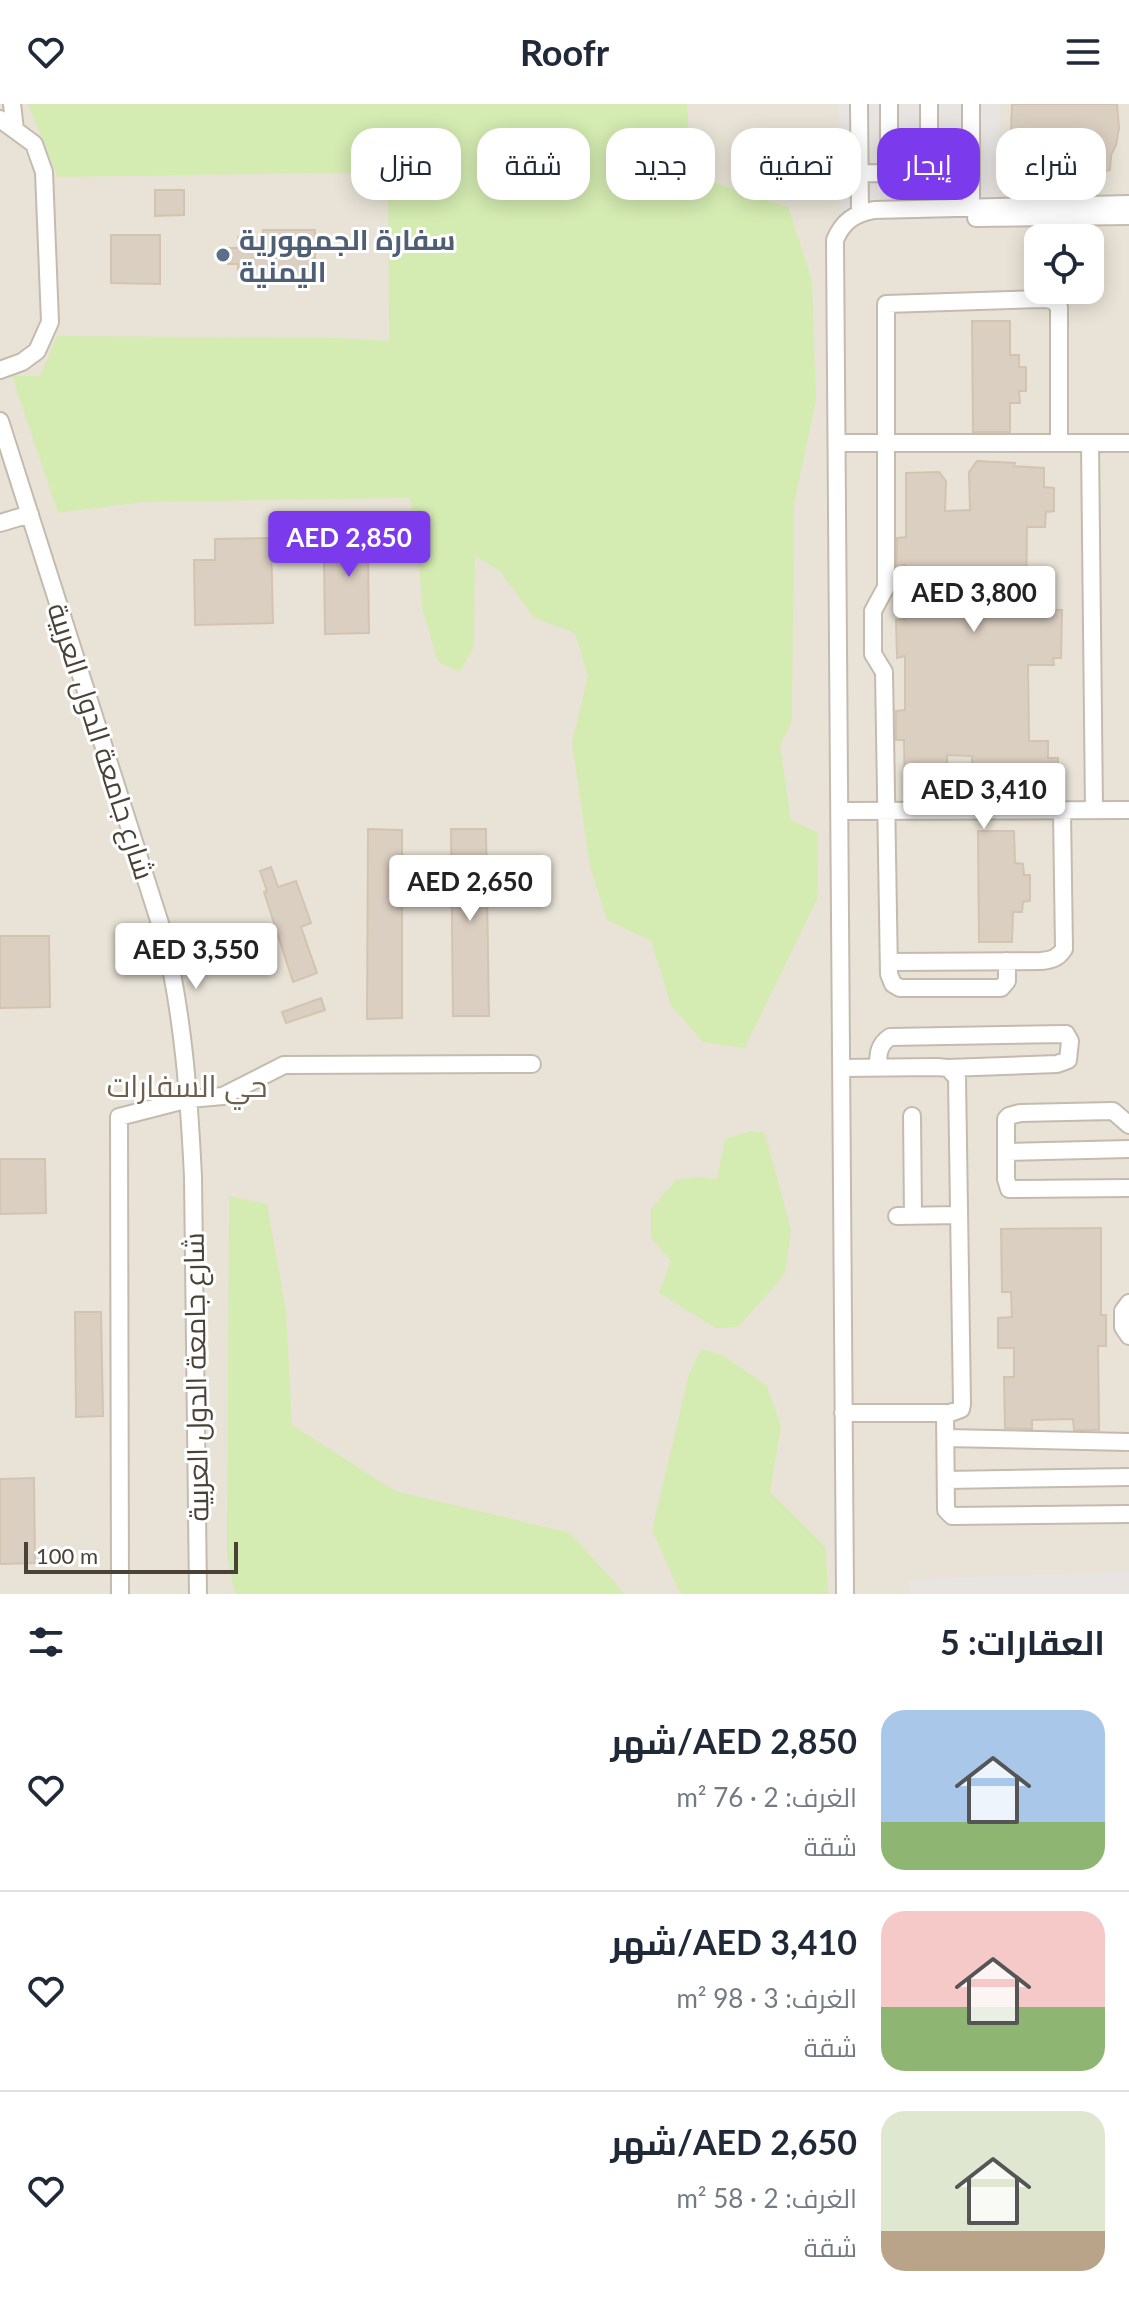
<!DOCTYPE html>
<html lang="ar">
<meta charset="utf-8">
<style>
:root{--surface:#fff;--page:#f2f2f3;--text:#1f2937;--muted:#747a83;--line:#e0e1e3;--accent:#7c3aed}
body{margin:0;font-family:Lato,Cairo,sans-serif;background:var(--page);color:var(--text);direction:rtl;height:100vh;display:flex;flex-direction:column;font-size:30px;white-space:nowrap}
*{box-sizing:border-box;margin:0}
p{font-size:26px;color:var(--muted)}
.icon{flex:none;width:44px;height:44px;fill:none;stroke:currentColor;stroke-width:2;stroke-linecap:round;stroke-linejoin:round}
.map{position:relative;height:1490px;overflow:hidden;direction:ltr}
.panel{display:flex;flex-direction:column;background:var(--surface);flex:1}
.panel>*{flex:none}
.hud{position:absolute;left:24px;top:24px;width:1082px;height:72px;direction:rtl;display:flex;gap:16px}
.controls{position:absolute;left:1024px;top:120px;display:grid;gap:16px}
.controls a{display:grid;place-items:center;width:80px;height:80px;border-radius:16px;background:var(--surface);box-shadow:0 4px 20px #0003;font-size:40px}
.scale{position:absolute;left:24px;bottom:20px;width:214px;box-sizing:border-box;padding-left:8px;border:4px solid #4a4137;border-top:0;font-size:22px;line-height:28px;white-space:nowrap;color:#4a4137;-webkit-text-stroke:6px #fff;paint-order:stroke}
.price{position:absolute;translate:-50% -68px;padding:0 18px;border-radius:8px;background:#fff;color:#222;font-size:26px;line-height:52px;filter:drop-shadow(0 2px 4px #0008)}
.price::after{content:'';position:absolute;left:50%;top:48px;width:24px;height:18px;margin-left:-12px;background:inherit;clip-path:polygon(0 0,100% 0,50% 100%)}
.price.current{background:var(--accent);color:#fff}
ul{padding:0;list-style:none}
li{display:flex;align-items:center;gap:24px;height:200px;padding:0 24px}
li+li{border-top:2px solid var(--line)}
li span{display:grid;place-items:center;flex:none;width:224px;height:160px;border-radius:24px;color:#555}
li>.icon{margin-inline-start:auto}
span .icon{width:96px;height:96px;fill:#fffc;stroke-width:1}
li b{font-size:34px}
h2{display:flex;justify-content:space-between;align-items:center;height:96px;padding:0 24px;font-size:34px}
.pill{padding:0 28px;border-radius:24px;background:var(--surface);box-shadow:0 4px 20px #0003;font-size:28px;line-height:72px}
.pill.current{background:var(--accent);color:#fff}
header{display:flex;justify-content:space-between;align-items:center;height:104px;padding:0 24px;background:var(--surface);font-size:36px;font-weight:700}
.map>svg:first-child{display:block}
.residential{fill:#e9e3d7;fill-rule:evenodd}
.green{fill:#d4ebb1}
.parking{fill:#e7e4e1}
.building{fill:#dbcfc1;stroke:#d3c4b1;stroke-width:2}
.lines{fill:none;stroke-linecap:round;stroke-linejoin:round}
.minor-casing{stroke:#c4bbae;stroke-width:20}
.minor{stroke:#fff;stroke-width:16}
.service-dot{fill:#5c6f8a;stroke:#fff;stroke-width:3}
.labels{text-anchor:middle;dominant-baseline:central;stroke-width:6;stroke-linejoin:round;paint-order:stroke}
.service-label{font-size:28px;font-weight:bold;fill:#4e5e75;stroke:#fff;text-anchor:start}
.street-label{font-size:28px;fill:#4a4137;stroke:#fff}
.neighbourhood-label{font-size:30px;fill:#6d5f4e;stroke:#fff}
</style>
<header><svg class="icon" aria-label="menu" viewBox="0 0 24 24"><path d="M4 6h16M4 12h16M4 18h16"/></svg>Roofr<svg class="icon" aria-label="heart" viewBox="0 0 24 24"><path d="M12 20l-8-8c-3-5 5-10 8-4 3-6 11-1 8 4z"/></svg></header>
<div class="map">
<svg width="1129" height="1490" viewBox="0 0 1129 1490">
<rect width="100%" height="100%" fill="#f5f1e9"/>
<path class="residential" d="M0 0H1129V1490H0ZM1038 134H1090V186H1038Z"/>
<path class="green" d="M28 0H687L690 52 712 78 788 103 812 176 816 297 794 400 792 617 780 642 791 716 818 729 817 795 745 944 703 938 671 901 651 837 607 816 590 763 572 638 588 572 575 529 534 514 500 467 475 452 474 543 460 568 438 558 423 507 415 425 410 394 142 398 58 409 12 272H40L57 232 339 234 389 237 388 68 58 73Z
M751 1027 765 1029 791 1125 785 1170 738 1223 716 1224 659 1189 671 1157 651 1134V1105L676 1076 699 1073 717 1075 725 1035Z
M229 1092 267 1100 286 1207 292 1321 395 1387 570 1429 625 1490H235L227 1452Z
M701 1245 724 1252 767 1282 781 1322 770 1388 826 1444 828 1490H682L678 1485 652 1426 689 1270Z"/>
<path class="parking" d="M838 0H1000L1001 117 839 119Z
M1129 1468V1490H910L909 1475Z"/>
<path class="building" d="M1012 0H1117L1119 24 1116 41 1111 51 1110 66 1100 68 1101 78H1080V87L1048 88V78H1026V67L1016 65 1018 53 1011 30Z
M155 86H184V111L155 112Z
M263 126H315V179H263V173H238V160H228V144H238V133H263Z
M111 131H160V180L111 179Z
M972 217H1010V251H1019V263H1026V287H1019L1020 299H1010V328H973Z
M977 357 1015 359 1014 362 1044 364V383L1054 384V407L1046 408 1045 423H1027L1026 499 1053 497V506H1062L1061 554H1053L1054 561H1028L1029 637H1048V654H1058V681L1049 682V695H980L973 683 972 652 947 651V691H905L904 636H896V607L905 606V552L897 554 896 516 905 515V461L897 462V434L906 433V369L939 368 946 377 945 407 970 406 969 368Z
M333 410H371L370 446H368L369 529 325 530 324 458H351V430H332Z
M271 434 273 519 195 521 194 456H215V435Z
M368 725 402 726V914L367 915Z
M451 725H486L489 912H453Z
M978 727H1014L1015 759 1023 760 1024 771H1030V797L1023 798 1022 808H1013L1012 838H979Z
M271 763 278 783 296 777 311 819 301 823 317 869 293 878 264 788 267 787 260 767Z
M0 832H49L50 903 0 904Z
M321 894 325 906 286 919 282 908Z
M0 1055H45L46 1109 0 1110Z
M1101 1124V1211H1106V1242H1098L1099 1326H1074L1073 1315 1032 1316V1325L1005 1324 1004 1273H1014V1244H998V1214L1012 1213 1011 1188H1002L1001 1125Z
M75 1208H101L103 1312 76 1313Z
M34 1374 35 1459 0 1460V1375Z"/>
<g class="lines">
<g class="minor-casing">
<path id="minor" d="M12 0 15 26
M859 0 860 110
M889 0V70
M929 0V70
M0 15 34 40 44 68 50 218 37 247 22 258 0 266
M860 69 971 70V0
M971 70V103
M976 114 1129 112
M0 317 164 832C183 911 189 991 193 1073L198 1490
M838 339H1129
M1090 339 1094 706
M0 419 30 410
M840 707 1129 706
M1007 857V877L1001 884H900L893 880 889 870 884 568 873 550V507L886 483V200L1042 195C1050 195 1054 196 1059 203V339
M889 858 1041 857C1052 856 1058 854 1064 845L1062 707
M878 963C878 951 878 941 890 933L1066 930 1070 937 1068 956 1057 960 948 964
M841 964 937 963 948 964 957 974 962 1300 961 1305 950 1309H843
M912 1012 913 1112
M1129 1021 1113 1007 1020 1009 1009 1012 1006 1015V1075L1009 1085 1129 1084
M1006 1048 1129 1045
M897 1112 959 1111
M1129 1199 1123 1207V1223L1129 1232
M945 1309 946 1406 952 1412 1129 1410
M946 1334 1129 1338
M946 1376 1129 1373
M120 1490 119 1013 189 995 223 992 284 961 532 960
M845 1490 835 136C843 117 854 110 874 106L1129 100"/>
</g>
<use href="#minor" class="minor"/>
</g>
<circle class="service-dot" cx="223" cy="151" r="8"/>
<g class="labels">
<g class="service-label">
<text x="239" y="135">سفارة الجمهورية<tspan x="239" dy="32">اليمنية</tspan></text>
</g>
<g class="street-label">
<text transform="translate(102 637) rotate(72)">شارع جامعة الدول العربية</text>
<text transform="translate(195 1273) rotate(-91)">شارع جامعة الدول العربية</text>
</g>
<g class="neighbourhood-label">
<text x="187" y="981">حي السفارات</text>
</g>
</g>
</svg>
<div class="controls">
<a><svg class="icon" aria-label="locate" viewBox="0 0 24 24"><circle cx="12" cy="12" r="6"/><path d="M12 2v4M12 18v4M2 12h4M18 12h4"/></svg></a>
</div>
<div class="scale">100 m</div>
<b class="price current" style="left:349px;top:475px">AED 2,850</b>
<b class="price" style="left:974px;top:530px">AED 3,800</b>
<b class="price" style="left:984px;top:727px">AED 3,410</b>
<b class="price" style="left:470px;top:819px">AED 2,650</b>
<b class="price" style="left:196px;top:887px">AED 3,550</b>
<div class="hud">
<a class="pill">شراء</a>
<a class="pill current">إيجار</a>
<a class="pill">تصفية</a>
<a class="pill">جديد</a>
<a class="pill">شقة</a>
<a class="pill">منزل</a>
</div>
</div>
<section class="panel">
<h2>العقارات: 5<svg class="icon" aria-label="filters" viewBox="0 0 24 24"><path d="M4 7h16M4 17h16"/><circle cx="9" cy="7" r="2"/><circle cx="15" cy="17" r="2"/></svg></h2>
<ul>
<li><span style="background:linear-gradient(#a9c7e8 70%,#8fb573 0)"><svg class="icon" aria-label="home" viewBox="0 0 24 24"><path d="M3 11l9-7 9 7M6 9v11h12V9"/></svg></span><div><b>AED 2,850/شهر</b><p>الغرف: 2 · 76 m²</p><p>شقة</p></div><svg class="icon" aria-label="heart" viewBox="0 0 24 24"><path d="M12 20l-8-8c-3-5 5-10 8-4 3-6 11-1 8 4z"/></svg></li>
<li><span style="background:linear-gradient(#f6c9c9 60%,#8fb573 0)"><svg class="icon" aria-label="home" viewBox="0 0 24 24"><path d="M3 11l9-7 9 7M6 9v11h12V9"/></svg></span><div><b>AED 3,410/شهر</b><p>الغرف: 3 · 98 m²</p><p>شقة</p></div><svg class="icon" aria-label="heart" viewBox="0 0 24 24"><path d="M12 20l-8-8c-3-5 5-10 8-4 3-6 11-1 8 4z"/></svg></li>
<li><span style="background:linear-gradient(#dfe7d0 75%,#b9a48a 0)"><svg class="icon" aria-label="home" viewBox="0 0 24 24"><path d="M3 11l9-7 9 7M6 9v11h12V9"/></svg></span><div><b>AED 2,650/شهر</b><p>الغرف: 2 · 58 m²</p><p>شقة</p></div><svg class="icon" aria-label="heart" viewBox="0 0 24 24"><path d="M12 20l-8-8c-3-5 5-10 8-4 3-6 11-1 8 4z"/></svg></li>
</ul>
</section>
